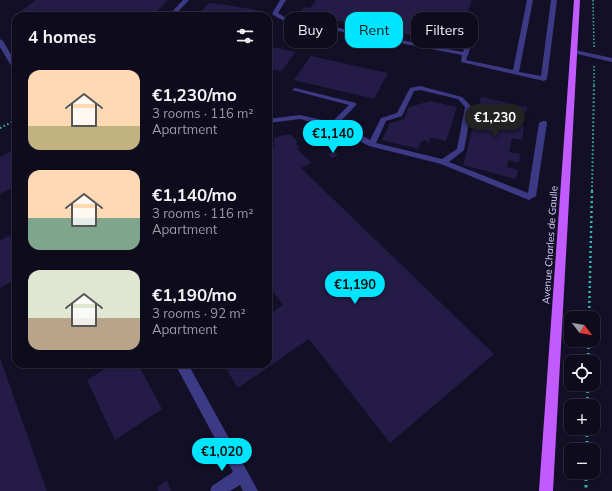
<!DOCTYPE html>
<meta charset="utf-8">
<style>
:root{--surface:#0e0b1c;--page:#1c1929;--text:#f1f3f6;--muted:#9b9ba3;--line:#2e2b3b;--accent:#00e5ff}
body{margin:0;font-family:Mulish,sans-serif;background:var(--page);color:var(--text);height:100vh;display:flex;flex-direction:column;font-size:15px;white-space:nowrap}
*{box-sizing:border-box;margin:0}
p{font-size:13px;color:var(--muted)}
.icon{flex:none;width:22px;height:22px;fill:none;stroke:currentColor;stroke-width:2;stroke-linecap:round;stroke-linejoin:round}
.map{position:relative;flex:1;overflow:hidden}
.panel{position:absolute;left:12px;top:12px;width:260px;height:356px;display:flex;flex-direction:column;background:var(--surface);border-radius:12px;box-shadow:0 1px 3px #0004,0 0 0 1px var(--line)}
.panel>*{flex:none}
.hud{position:absolute;left:284px;top:12px;width:268px;height:36px;display:flex;gap:8px}
.needle{width:26px;rotate:121deg}
.buttons{position:absolute;left:564px;top:311px;display:grid;gap:8px}
.buttons a{display:grid;place-items:center;width:36px;height:36px;border-radius:8px;background:var(--surface);box-shadow:0 1px 3px #0004,0 0 0 1px var(--line);font-size:20px}
.price{position:absolute;translate:-50% -34px;padding:0 9px;border-radius:14px;background:var(--accent);color:#111;font-size:13px;line-height:26px;filter:drop-shadow(0 1px 2px #0008)}
.price::after{content:'';position:absolute;left:50%;top:24px;width:12px;height:9px;margin-left:-6px;background:inherit;clip-path:polygon(0 0,100% 0,50% 100%)}
.price.selected{background:#222;color:#fff}
ul{padding:0;list-style:none}
li{display:flex;align-items:center;gap:12px;height:100px;padding:0 16px}
li span{display:grid;place-items:center;flex:none;width:112px;height:80px;border-radius:12px;color:#555}
li>.icon{margin-inline-start:auto}
span .icon{width:48px;height:48px;fill:#fffc;stroke-width:1}
li b{font-size:17px}
h2{display:flex;justify-content:space-between;align-items:center;height:48px;padding:0 16px;font-size:17px}
.tag{padding:0 14px;border-radius:12px;background:var(--surface);box-shadow:0 1px 3px #0004,0 0 0 1px var(--line);font-size:14px;line-height:36px}
.tag.selected{background:var(--accent);color:#111}
.map>svg:first-child{display:block}
.building{fill:#241b47}
.lines{fill:none;stroke-linecap:round;stroke-linejoin:round}
.path-far3{stroke:#2fb8b0;stroke-width:1.5;stroke-dasharray:1.5 2;stroke-linecap:butt}
.path-far2{stroke:#2fb8b0;stroke-width:2;stroke-dasharray:1.5 2.5;stroke-linecap:butt}
.path-far1{stroke:#2fb8b0;stroke-width:2.5;stroke-dasharray:2 3;stroke-linecap:butt}
.path{stroke:#2fb8b0;stroke-width:3;stroke-dasharray:2.5 4;stroke-linecap:butt}
.lane{fill:#3d3a85;fill-rule:evenodd}
.street{fill:#3d3a85;fill-rule:evenodd}
.primary{fill:#c25bff;fill-rule:evenodd}
.labels{text-anchor:middle;dominant-baseline:central;stroke-width:3;stroke-linejoin:round;paint-order:stroke}
.street-label{font-size:10px;fill:#d9d4ff;stroke:#130f26}
</style>
<div class="map">
<svg width="612" height="491" viewBox="0 0 612 491">
<rect width="100%" height="100%" fill="#130f26"/>
<path class="building" d="M36 0H168L152 16H33L17 14Z
M316 0H472L456 44 304 14 306 12 301 11 305 7 310 8Z
M209 3 226 5 257 10 252 16H197Z
M268 46 295 52 282 71 272 69 268 75Z
M311 56 388 73 374 99 294 80Z
M481 97 527 107 526 114 516 112 514 124 524 126 522 140 512 138 509 152 520 154 519 163 508 160 507 167 518 170 516 179 463 165Z
M430 101 457 107 446 141 433 138 428 139 431 142 428 143 426 140 421 142 418 149 382 140 390 123 404 119 409 107Z
M283 135H291L297 141 296 144 300 148 297 149 312 163 301 168 494 354 390 443 309 339 238 388 223 364H268V315L283 305 268 286V150L275 147 273 144 275 138Z
M15 149 16 186 0 194V157Z
M334 151 338 155 332 158 328 154Z
M16 233V279L0 288V240Z
M0 358 47 491H0Z
M113 364H138L162 409 115 440 87 380Z
M167 480 171 491H158L157 487Z"/>
<g class="lines">
<path class="path-far3" d="M593 0 594 48
M594 85V65"/>
<path class="path-far2" d="M0 128 16 120
M592 191 594 84"/>
<path class="path-far1" d="M589 318 592 190"/>
<path class="path" d="M588 362 589 340
M587 406 588 384
M587 428V450
M586 472V491"/>
<path class="lane" d="M280 0H286L278 13 286 18 463 52 465 46 468 44 471 46 466 60 513 70 527 0H533L519 72 541 76 551 0H557L547 79 544 81 461 62 462 55 282 20 272 14Z
M420 86 462 97 472 107 464 150 449 162 528 193 539 123 543 121H546L547 123 536 196 529 200 441 164 369 146 329 125 349 105 292 90 295 88 356 103V105L338 124 370 140 381 118 397 113 410 88ZM420 90 458 99 465 107 457 149 442 159 376 143 386 121 402 116 414 91Z"/>
<path class="street" d="M183 0H189L174 16H168Z
M0 39 3 41 16 63V71L13 69 0 47Z
M575 50 612 58V62L573 53 572 52Z
M300 115 336 123 337 125 333 128 300 119 268 123V119Z
M175 364H188L258 491H243L240 485 230 491H210L212 486 233 472Z"/>
<path class="primary" d="M574 0H580L553 491H539Z"/>
</g>
<g class="labels">
<g class="street-label">
<text transform="translate(550 245) rotate(-86)">Avenue Charles de Gaulle</text>
</g>
</g>
</svg>
<div class="buttons">
<a><svg class="needle" viewBox="-14 -14 28 28"><path d="M0-13l5 13h-10z" fill="#e53935"/><path d="M0 13l5-13h-10z" fill="#9b9ba3"/></svg></a>
<a><svg class="icon" aria-label="locate" viewBox="0 0 24 24"><circle cx="12" cy="12" r="6"/><path d="M12 2v4M12 18v4M2 12h4M18 12h4"/></svg></a>
<a>+</a>
<a>−</a>
</div>
<b class="price selected" style="left:495px;top:138px">€1,230</b>
<b class="price" style="left:333px;top:154px">€1,140</b>
<b class="price" style="left:355px;top:305px">€1,190</b>
<b class="price" style="left:222px;top:472px">€1,020</b>
<div class="hud">
<a class="tag">Buy</a>
<a class="tag selected">Rent</a>
<a class="tag">Filters</a>
</div>
<section class="panel">
<h2>4 homes<svg class="icon" aria-label="filters" viewBox="0 0 24 24"><path d="M4 7h16M4 17h16"/><circle cx="9" cy="7" r="2"/><circle cx="15" cy="17" r="2"/></svg></h2>
<ul>
<li><span style="background:linear-gradient(#ffd9b3 70%,#c2b280 0)"><svg class="icon" aria-label="home" viewBox="0 0 24 24"><path d="M3 11l9-7 9 7M6 9v11h12V9"/></svg></span><div><b>€1,230/mo</b><p>3 rooms · 116 m²</p><p>Apartment</p></div></li>
<li><span style="background:linear-gradient(#ffd9b3 60%,#7fa58c 0)"><svg class="icon" aria-label="home" viewBox="0 0 24 24"><path d="M3 11l9-7 9 7M6 9v11h12V9"/></svg></span><div><b>€1,140/mo</b><p>3 rooms · 116 m²</p><p>Apartment</p></div></li>
<li><span style="background:linear-gradient(#dfe7d0 60%,#b9a48a 0)"><svg class="icon" aria-label="home" viewBox="0 0 24 24"><path d="M3 11l9-7 9 7M6 9v11h12V9"/></svg></span><div><b>€1,190/mo</b><p>3 rooms · 92 m²</p><p>Apartment</p></div></li>
</ul>
</section>
</div>
